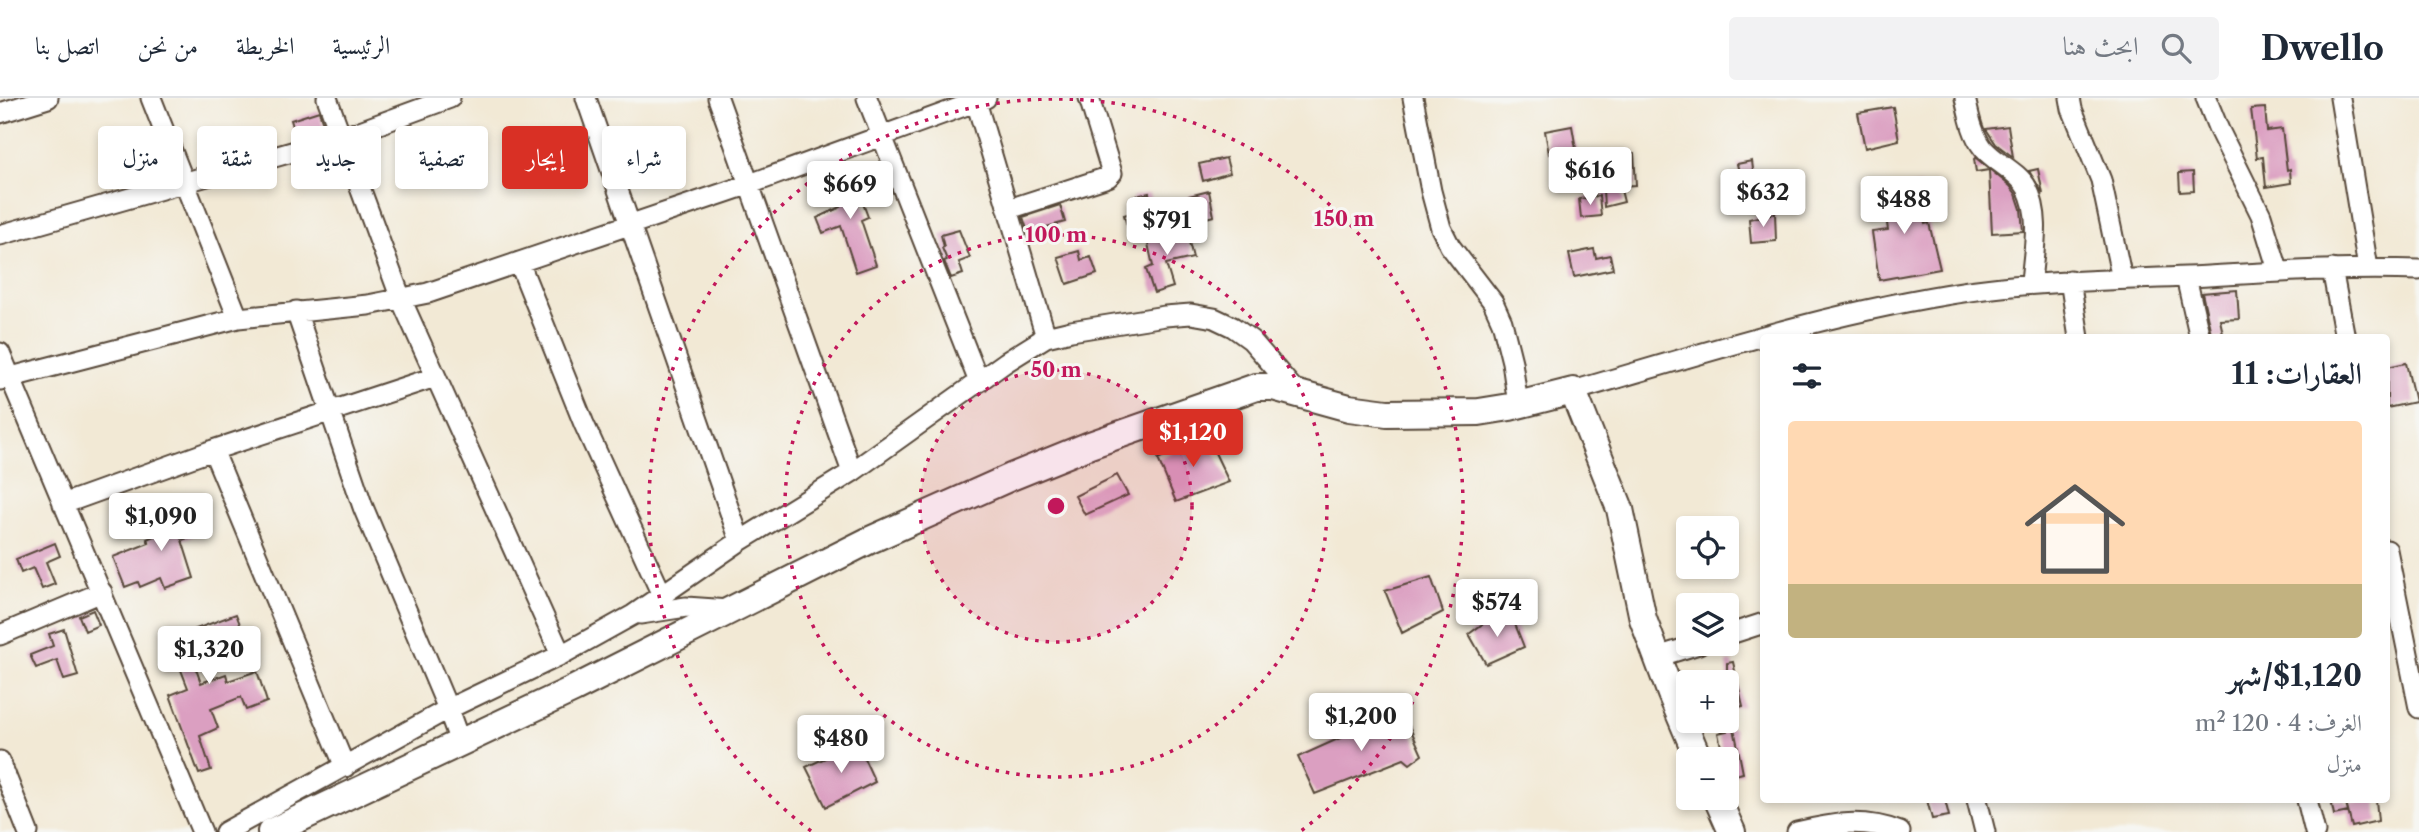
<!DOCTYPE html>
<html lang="ar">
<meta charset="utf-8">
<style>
:root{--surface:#fff;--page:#f2f2f3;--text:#1f2937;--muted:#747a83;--line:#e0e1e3;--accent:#d93025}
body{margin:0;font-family:"Libre Caslon Text",Amiri,serif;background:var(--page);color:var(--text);direction:rtl;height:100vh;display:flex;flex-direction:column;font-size:26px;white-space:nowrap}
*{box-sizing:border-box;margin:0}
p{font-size:23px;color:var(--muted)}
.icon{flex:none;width:38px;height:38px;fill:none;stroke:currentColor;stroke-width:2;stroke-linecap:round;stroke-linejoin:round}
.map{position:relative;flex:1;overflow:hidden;direction:ltr}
.details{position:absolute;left:1760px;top:236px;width:630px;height:469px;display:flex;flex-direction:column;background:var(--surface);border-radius:7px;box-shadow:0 4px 10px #0003;direction:rtl}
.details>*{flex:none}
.guide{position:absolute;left:21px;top:28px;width:665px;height:63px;direction:rtl;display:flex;gap:14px}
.tools{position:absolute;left:1676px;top:418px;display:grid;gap:14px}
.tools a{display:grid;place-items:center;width:63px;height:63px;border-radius:7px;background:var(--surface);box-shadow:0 4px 10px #0003;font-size:35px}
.price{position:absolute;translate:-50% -60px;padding:0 16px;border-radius:7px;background:#fff;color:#222;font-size:23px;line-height:46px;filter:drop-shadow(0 2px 4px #0008)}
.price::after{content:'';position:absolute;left:50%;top:42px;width:21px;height:16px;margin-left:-10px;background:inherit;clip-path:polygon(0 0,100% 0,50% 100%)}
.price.on{background:var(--accent);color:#fff}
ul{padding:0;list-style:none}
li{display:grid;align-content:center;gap:14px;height:371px;padding:0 28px}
li span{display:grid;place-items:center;height:217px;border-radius:7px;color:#555}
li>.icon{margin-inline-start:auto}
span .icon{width:126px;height:126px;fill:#fffc;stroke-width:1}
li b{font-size:30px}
h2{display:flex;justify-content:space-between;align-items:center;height:84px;padding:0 28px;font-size:30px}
.chip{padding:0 24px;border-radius:7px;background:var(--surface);box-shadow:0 4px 10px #0003;font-size:24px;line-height:63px}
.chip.on{background:var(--accent);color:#fff}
header{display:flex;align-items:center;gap:42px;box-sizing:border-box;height:98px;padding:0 35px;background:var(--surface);border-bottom:2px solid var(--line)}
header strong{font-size:33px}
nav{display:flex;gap:38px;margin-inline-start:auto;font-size:24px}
.search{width:490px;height:63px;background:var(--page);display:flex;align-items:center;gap:18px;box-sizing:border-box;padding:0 24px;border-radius:7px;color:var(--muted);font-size:26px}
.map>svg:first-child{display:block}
.building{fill:#db9fc1}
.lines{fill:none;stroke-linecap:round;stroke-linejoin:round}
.street-casing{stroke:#564739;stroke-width:23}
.secondary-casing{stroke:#564739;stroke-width:30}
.street{stroke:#fff;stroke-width:19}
.secondary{stroke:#fff;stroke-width:26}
.ring{fill:none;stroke:#c2185b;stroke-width:3.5;stroke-dasharray:3.5 7}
.centre{fill:#c2185b;stroke:#f6f6f2;stroke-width:3.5}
.ring-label{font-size:21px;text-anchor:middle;font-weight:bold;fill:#c2185b;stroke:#f6f6f2;stroke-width:6;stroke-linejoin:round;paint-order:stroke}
</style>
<header>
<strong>Dwello</strong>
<div class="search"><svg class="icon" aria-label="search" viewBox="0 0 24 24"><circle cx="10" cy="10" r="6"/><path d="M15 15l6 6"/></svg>ابحث هنا</div>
<nav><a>الرئيسية</a><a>الخريطة</a><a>من نحن</a><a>اتصل بنا</a></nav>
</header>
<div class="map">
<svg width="2419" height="734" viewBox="0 0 2419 734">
<rect width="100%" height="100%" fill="#f6f6f2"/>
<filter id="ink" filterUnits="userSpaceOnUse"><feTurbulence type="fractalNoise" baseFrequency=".0143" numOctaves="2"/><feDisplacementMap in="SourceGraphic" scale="14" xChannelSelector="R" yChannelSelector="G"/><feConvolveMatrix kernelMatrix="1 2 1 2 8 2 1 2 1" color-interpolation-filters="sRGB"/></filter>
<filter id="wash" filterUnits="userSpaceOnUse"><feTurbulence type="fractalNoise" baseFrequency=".00686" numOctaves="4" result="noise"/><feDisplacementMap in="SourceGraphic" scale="28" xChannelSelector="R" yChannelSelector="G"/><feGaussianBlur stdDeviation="1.57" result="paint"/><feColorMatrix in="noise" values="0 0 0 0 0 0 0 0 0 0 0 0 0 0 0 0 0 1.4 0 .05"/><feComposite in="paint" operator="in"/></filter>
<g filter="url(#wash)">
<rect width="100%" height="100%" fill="#f2e9d5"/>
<g id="blocks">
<path class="building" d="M1893 9 1899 42 1865 50 1858 15Z
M2265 10 2267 33 2282 31 2287 72 2290 71 2291 85 2266 89 2263 59 2257 60 2251 11Z
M319 13 324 29 296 38 291 22Z
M1572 28 1576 51 1549 56 1545 33Z
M2008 28 2013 59 1996 46 1986 31Z
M1634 55 1636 87 1620 88 1624 104 1604 109 1601 56Z
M1226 60 1230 75 1203 83 1199 66Z
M1976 60 2010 88 2016 96 2021 111 2023 133 1992 135 1989 72 1976 74 1974 61Z
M1752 63 1754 80 1741 82 1737 66Z
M2038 71 2043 96 2029 73Z
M851 73 868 119 861 122 876 167 856 174 841 128 823 135 817 120 841 109 830 80Z
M2193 74 2194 93 2180 94 2179 75Z
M1920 87 1925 126 1929 125 1940 171 1879 182 1872 134 1888 132 1882 92Z
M1209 93 1214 118 1194 123 1189 98Z
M1149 95 1158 133 1141 137 1140 128 1128 131 1124 117 1135 114 1132 99Z
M1599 98 1601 118 1581 120 1579 101Z
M1060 107 1065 124 1028 134 1023 119Z
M1775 115 1776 143 1751 145 1749 121Z
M959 132 970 160 959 164 963 176 951 180 944 163 947 162 942 150 944 149 941 137Z
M1186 132 1193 160 1166 166 1173 189 1154 195 1146 171 1153 168 1147 141Z
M1594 151 1596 160 1610 157 1613 171 1574 179 1569 156Z
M1079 153 1081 162 1091 159 1097 176 1067 186 1058 159Z
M2237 192 2239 221 2220 222 2224 240H2212L2202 195Z
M2406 265 2415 304 2387 310V269Z
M1206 336 1229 384 1176 404 1158 361Z
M1117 377 1128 397 1085 417 1075 398Z
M191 411 199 436 182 442 194 480 165 490 161 480 140 489 138 484 125 489 113 459 149 445 147 441 154 438 148 424Z
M55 445 60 458 46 464 55 486 42 491 33 470 21 475 16 461Z
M1431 479 1443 514 1402 535 1385 493Z
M93 512 99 527 85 533 79 518Z
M236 516 243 534 231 538 232 542 191 557 201 585 226 576 228 583 257 573 267 604 246 612 241 599 211 611 218 630 200 638 211 672 199 676 170 597 188 590 169 541Z
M1511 516 1524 549 1486 566 1469 536 1488 522 1492 527Z
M64 531 78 578 64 582 57 562 36 570 30 557 53 548 49 536Z
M1733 564 1743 608 1727 612V565Z
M1402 612 1422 657 1410 666 1404 661 1315 696 1298 659Z
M1727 630H1734L1743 675 1727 679V662H1724L1718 635 1727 633Z
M857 645 875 684 826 709 806 669Z
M1927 702H1945L1949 718 1932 721Z
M2331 702H2345L2348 714 2334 717Z
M2376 702 2378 723 2352 729 2346 705Z"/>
</g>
</g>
<g filter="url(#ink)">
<use href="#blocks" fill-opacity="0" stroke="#564739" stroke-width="2"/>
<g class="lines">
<g class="street-casing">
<path id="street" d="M151 0 238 220
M327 0 401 201 561 557
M586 0 740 443
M718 0 852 374
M867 0 979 284
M975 0 1046 239
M1413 0 1431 93 1441 130 1450 148 1493 204 1502 224 1512 264 1518 307
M1965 0C1969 17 1972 36 1983 50 1995 65 2018 73 2027 90 2042 119 2033 155 2031 185
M2070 0 2072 11 2101 82 2122 181
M2206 0 2219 32 2261 117 2278 172
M2340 0 2368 170
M0 15 48 0
M1009 111 1108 79 1112 75 1089 0
M0 137 341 40 450 0
M519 164 584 326 662 497
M2332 171 2345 240
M2186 179 2200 240
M2070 182 2079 240
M296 213 363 409 448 611 460 644
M0 255 202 734
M0 282 238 220 368 207 428 195 750 86 986 0
M1573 293C1704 255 1834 213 1969 193 2042 183 2113 182 2186 179 2264 175 2341 169 2419 172
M213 352 345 669
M63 406 213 352 435 279
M2387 452 2419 610
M641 516 686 509 729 512
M0 537 102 494
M1727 537 1764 525
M1657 559 1699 546
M0 663 28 734
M1977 702 1985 734
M2307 702 2315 734
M225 734 448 611 561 557 633 517 740 443 852 374 1006 264 1046 239 1071 233 1165 218 1191 216 1214 220 1233 229 1251 242 1296 294
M1797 734C1832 725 1865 720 1900 734"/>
</g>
<g class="secondary-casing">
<path id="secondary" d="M1717 700 1732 734
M271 734 574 591 870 442 1011 379 1090 347 1256 289H1273L1349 310 1387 315 1479 314 1510 309 1573 293 1620 411 1643 521 1671 596 1699 662"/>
</g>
<use href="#street" class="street"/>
<use href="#secondary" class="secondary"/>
</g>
</g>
<circle cx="1056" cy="408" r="136" fill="#c2185b" fill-opacity=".12"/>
<g class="ring">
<circle cx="1056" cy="408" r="136"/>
<circle cx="1056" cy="408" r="271"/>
<path d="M811 733A407 407 0 1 1 1301 733"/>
</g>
<circle cx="1056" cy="408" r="10" class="centre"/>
<g class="ring-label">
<text x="1344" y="128">150 m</text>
<text x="1056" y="144">100 m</text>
<text x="1056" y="279">50 m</text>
</g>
</svg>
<div class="tools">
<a><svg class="icon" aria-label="locate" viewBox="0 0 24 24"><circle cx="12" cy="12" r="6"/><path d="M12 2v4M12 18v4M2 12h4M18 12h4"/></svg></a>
<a><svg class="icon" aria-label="layers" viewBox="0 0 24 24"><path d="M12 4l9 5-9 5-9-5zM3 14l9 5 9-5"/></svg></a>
<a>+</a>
<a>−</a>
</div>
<b class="price" style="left:1590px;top:109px">$616</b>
<b class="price" style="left:850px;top:123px">$669</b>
<b class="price" style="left:1763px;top:131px">$632</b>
<b class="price" style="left:1904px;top:138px">$488</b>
<b class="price" style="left:1167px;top:159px">$791</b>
<b class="price on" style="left:1193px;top:371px">$1,120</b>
<b class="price" style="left:161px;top:455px">$1,090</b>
<b class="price" style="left:1497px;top:541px">$574</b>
<b class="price" style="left:209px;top:588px">$1,320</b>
<b class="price" style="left:1361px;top:655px">$1,200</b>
<b class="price" style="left:841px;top:677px">$480</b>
<div class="guide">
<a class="chip">شراء</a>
<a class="chip on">إيجار</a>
<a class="chip">تصفية</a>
<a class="chip">جديد</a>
<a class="chip">شقة</a>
<a class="chip">منزل</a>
</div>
<section class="details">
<h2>العقارات: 11<svg class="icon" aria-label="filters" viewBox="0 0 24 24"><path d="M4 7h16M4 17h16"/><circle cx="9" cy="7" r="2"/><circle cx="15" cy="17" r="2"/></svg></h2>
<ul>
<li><span style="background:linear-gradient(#ffd9b3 75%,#c2b280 0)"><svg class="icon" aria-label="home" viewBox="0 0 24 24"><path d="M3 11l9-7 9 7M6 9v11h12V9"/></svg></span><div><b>$1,120/شهر</b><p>الغرف: 4 · 120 m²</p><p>منزل</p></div></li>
</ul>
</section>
</div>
